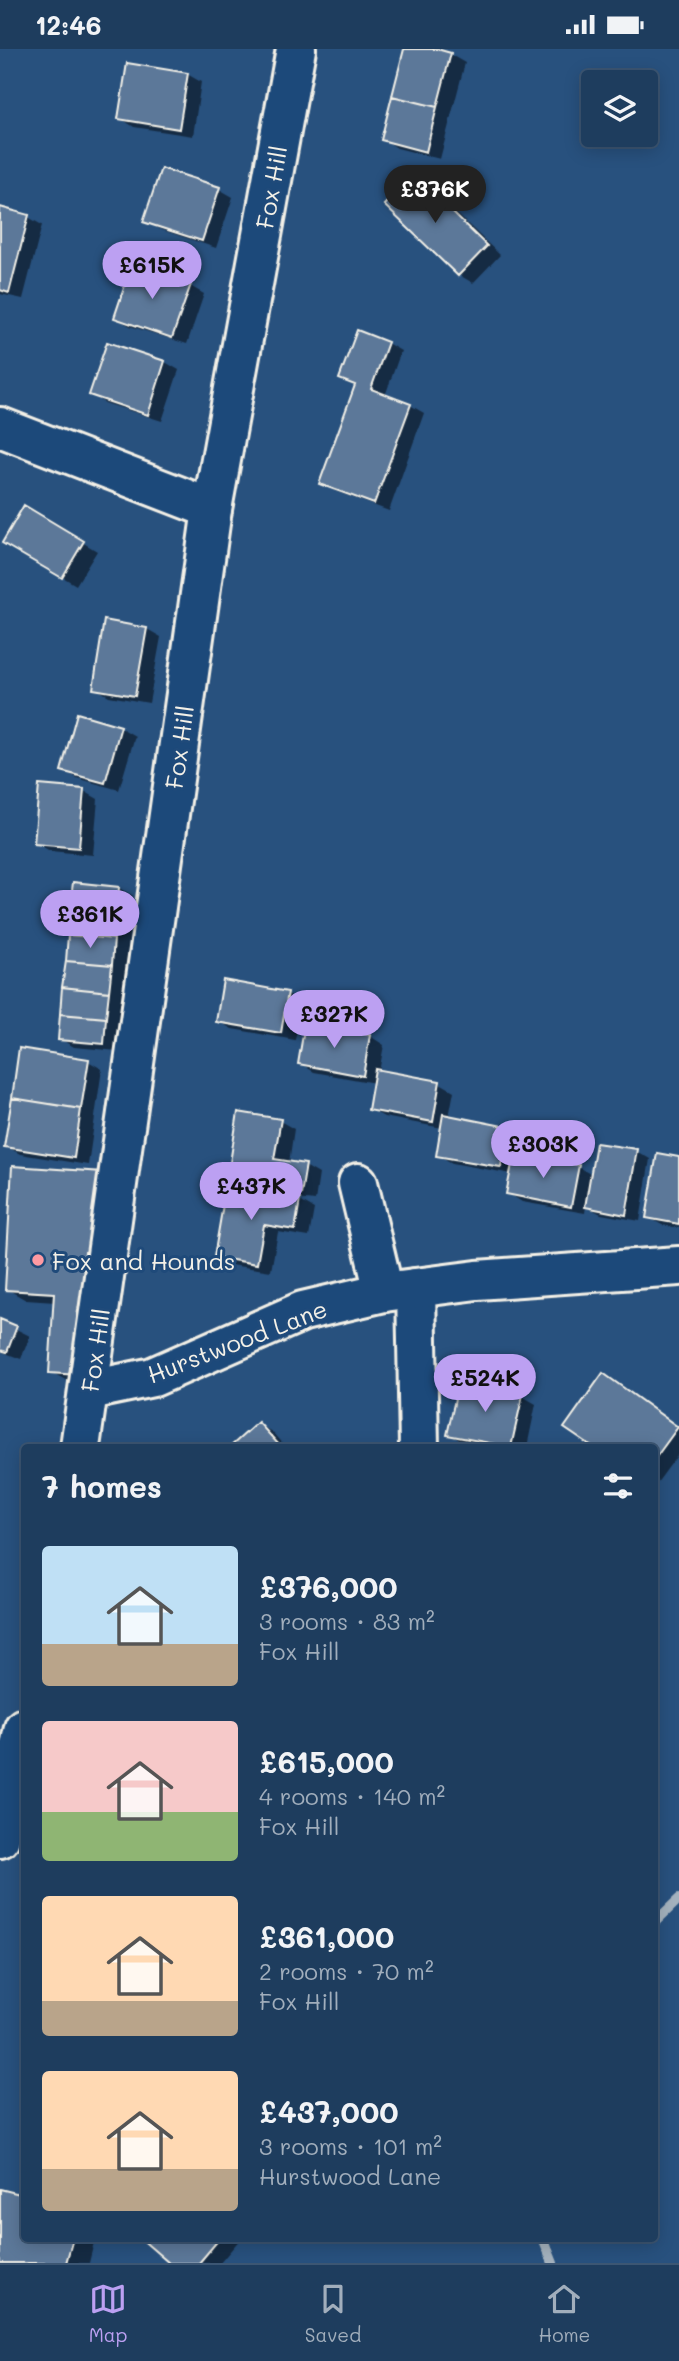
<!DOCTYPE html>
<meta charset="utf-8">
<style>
:root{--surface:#1e3d5e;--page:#264464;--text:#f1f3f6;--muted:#a1aebc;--line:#3c5673;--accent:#bca0f2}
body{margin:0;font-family:Mali,sans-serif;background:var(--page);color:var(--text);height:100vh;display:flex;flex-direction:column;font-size:26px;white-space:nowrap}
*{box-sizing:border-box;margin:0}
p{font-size:23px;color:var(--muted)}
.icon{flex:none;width:38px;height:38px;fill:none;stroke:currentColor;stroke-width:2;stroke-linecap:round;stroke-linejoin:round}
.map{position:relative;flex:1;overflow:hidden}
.details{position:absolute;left:21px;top:1395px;width:637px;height:798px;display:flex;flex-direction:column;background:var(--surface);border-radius:7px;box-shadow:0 4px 18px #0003,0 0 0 2px var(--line)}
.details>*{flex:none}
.fabs{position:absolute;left:581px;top:21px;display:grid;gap:14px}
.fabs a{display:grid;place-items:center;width:77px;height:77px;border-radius:7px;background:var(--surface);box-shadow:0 4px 18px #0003,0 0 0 2px var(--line);font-size:35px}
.price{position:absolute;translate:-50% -60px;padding:0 16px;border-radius:24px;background:var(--accent);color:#111;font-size:23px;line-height:46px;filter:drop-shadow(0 2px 4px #0008)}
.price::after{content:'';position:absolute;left:50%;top:42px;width:21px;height:16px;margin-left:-10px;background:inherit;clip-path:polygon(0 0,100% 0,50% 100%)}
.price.current{background:#222;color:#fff}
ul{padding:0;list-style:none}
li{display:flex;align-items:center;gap:21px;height:175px;padding:0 21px}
li span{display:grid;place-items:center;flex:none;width:196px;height:140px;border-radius:7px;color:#555}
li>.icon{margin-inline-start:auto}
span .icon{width:84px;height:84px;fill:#fffc;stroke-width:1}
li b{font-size:30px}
h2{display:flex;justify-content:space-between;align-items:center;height:84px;padding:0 21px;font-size:30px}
.status{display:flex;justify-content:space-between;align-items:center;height:49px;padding:0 35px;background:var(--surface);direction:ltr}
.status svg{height:19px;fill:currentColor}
.tab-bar{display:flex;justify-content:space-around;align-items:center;height:98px;border-top:2px solid var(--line);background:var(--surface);font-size:19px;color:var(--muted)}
.tab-bar a{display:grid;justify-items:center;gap:4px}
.tab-bar .current{color:var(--accent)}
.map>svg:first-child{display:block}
.shadow{fill:#0007}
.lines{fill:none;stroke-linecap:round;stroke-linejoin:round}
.stream{stroke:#a4b2be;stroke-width:10}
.building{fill:#5b7899;stroke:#f4f1e8;stroke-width:2}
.street-casing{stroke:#f4f1e8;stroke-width:44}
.secondary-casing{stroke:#f4f1e8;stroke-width:44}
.street{stroke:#1f4a7a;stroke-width:38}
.secondary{stroke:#1f4a7a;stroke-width:38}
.poi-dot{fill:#ff9aa2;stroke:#1f4a7a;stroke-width:2.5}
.labels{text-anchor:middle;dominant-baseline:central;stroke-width:6;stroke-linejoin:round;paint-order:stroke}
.street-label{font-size:24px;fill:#f4f1e8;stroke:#1f4a7a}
.poi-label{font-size:24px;fill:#f4f1e8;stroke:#1f4a7a;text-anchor:start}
</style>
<div class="status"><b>12:46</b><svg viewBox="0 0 49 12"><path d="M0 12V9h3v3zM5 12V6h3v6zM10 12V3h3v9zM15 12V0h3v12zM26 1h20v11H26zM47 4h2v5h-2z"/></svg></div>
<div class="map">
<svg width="679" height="2214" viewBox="0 0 679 2214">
<rect width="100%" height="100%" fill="#28517e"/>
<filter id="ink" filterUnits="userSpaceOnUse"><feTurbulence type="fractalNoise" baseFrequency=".0143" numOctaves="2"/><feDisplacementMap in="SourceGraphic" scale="14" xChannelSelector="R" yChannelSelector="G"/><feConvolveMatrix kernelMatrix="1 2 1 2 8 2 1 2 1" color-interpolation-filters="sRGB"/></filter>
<g filter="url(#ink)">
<path class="shadow" d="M406 0H430L451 6 465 14 440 110 397 99 383 90Z
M187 25 201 33 193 87 134 78 120 69Z
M413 127 427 136 500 206 473 234 459 226 386 156Z
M219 140 233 148 216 199 159 180 146 172Z
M0 160 28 168 42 176 23 250 0 245Z
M190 237 204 245 187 295 130 277 116 269Z
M387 294 401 302 385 347 410 356 424 364 389 462 335 442 321 434 356 338 341 329Z
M108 295 165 313 179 321 162 372 105 354 91 346Z
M25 459 97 502 76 536 4 493Z
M147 580 161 588 149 654 109 647 95 639Z
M79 666 121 679 135 687 119 741 77 729 63 721Z
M41 737 84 742 98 750 93 806 50 802 36 794Z
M119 839 133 847 118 1002 74 998 60 990Z
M225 933 288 945 302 953 295 991 232 980 218 972Z
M370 987 384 996 379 1023 440 1034 454 1042 449 1068 507 1079 521 1087 518 1107 578 1118 592 1126 636 1102 650 1110 640 1172 601 1165 586 1157 585 1164 522 1153 508 1144 512 1125 452 1114 438 1106 442 1079 384 1068 370 1060 375 1034 314 1023 300 1014Z
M88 1012 102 1020 88 1116 20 1105 6 1097Z
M280 1072 294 1080 289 1114 305 1117 319 1125 315 1152 296 1150 314 1160 309 1188 278 1183 271 1222 230 1216 216 1208 247 1143 228 1132Z
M679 1110V1179L662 1176 648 1168Z
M14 1119 104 1213 71 1334 51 1323 55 1253 26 1251 7 1240Z
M0 1272 30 1287 21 1310 0 1302Z
M617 1335 679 1379V1404L654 1438V1398H595L567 1378Z
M522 1347 536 1355 527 1398H489L463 1393 449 1385Z
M258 1375 272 1383 285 1398H233Z
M0 2141 24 2148V2189H95L89 2214H0Z
M143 2189H241L220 2214H172Z"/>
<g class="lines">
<path class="stream" d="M654 1874 679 1850
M543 2189 553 2214"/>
</g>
<path class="building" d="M404 0H437L451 4 437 58 392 47Z
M127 14 188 24 179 80 118 70Z
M392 47 437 58 426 103 381 91Z
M161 119 220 138 202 192 143 173Z
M413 125 487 197 458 227 384 156Z
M0 158 29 166 9 244 0 241Z
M132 215 191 235 172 289 114 269Z
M357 281 388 293 371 340 411 355 374 455 319 435 355 336 339 330Z
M107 293 165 312 148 366 89 346Z
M24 456 84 492 62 529 2 494Z
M104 571 147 579 135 647 93 640Z
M77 664 121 677 105 734 61 722Z
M39 736 84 740 79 799 34 795Z
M73 833 119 838 117 864 70 859Z
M70 859 117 864 114 890 68 886Z
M68 886 114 890 112 916 66 912Z
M66 912 112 916 109 943 62 938Z
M223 931 288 943 281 984 216 973Z
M62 938 109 943 106 969 60 965Z
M60 965 106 969 104 995 58 991Z
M305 974 370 986 363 1027 298 1015Z
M19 999 89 1010 81 1060 12 1049Z
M375 1020 440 1032 433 1073 368 1061Z
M12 1049 81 1060 74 1109 4 1098Z
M238 1063 281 1070 274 1110 306 1115 301 1146 227 1133Z
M443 1065 508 1078 501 1118 436 1107Z
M596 1094 637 1100 626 1166 585 1158Z
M657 1104 679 1108V1175L646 1169Z
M514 1105 579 1116 571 1158 506 1145Z
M12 1117 103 1123 98 1203H85L78 1326 49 1324 54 1244 5 1241Z
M226 1138 300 1150 295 1181 264 1176 257 1215 214 1208Z
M0 1270 17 1277 7 1303 0 1301Z
M603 1324 678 1378 654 1411V1398H592L564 1379Z
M459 1332 523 1345 511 1398 447 1386Z
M258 1373 281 1398H230Z
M0 2140 24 2146V2189H73L66 2214H0Z
M140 2189H220L199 2214H169Z"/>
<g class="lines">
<g class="street-casing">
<path id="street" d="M0 378 212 460
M358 1134 384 1243
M416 1239 419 1398"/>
</g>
<g class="secondary-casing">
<path id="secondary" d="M90 1341 153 1328 303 1262 384 1243 477 1231 679 1217
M80 1398 212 460 296 0
M0 1789 24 1679"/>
</g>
<use href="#street" class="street"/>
<use href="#secondary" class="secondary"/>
</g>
</g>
<circle class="poi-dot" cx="38" cy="1211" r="7"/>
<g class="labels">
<g class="street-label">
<text transform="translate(271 138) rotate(-80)">Fox Hill</text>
<text transform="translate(179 698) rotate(-82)">Fox Hill</text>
<text transform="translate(237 1292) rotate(-21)">Hurstwood Lane</text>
<text transform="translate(95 1301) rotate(-82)">Fox Hill</text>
</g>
<g class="poi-label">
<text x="52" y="1211">Fox and Hounds</text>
</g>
</g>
</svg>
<div class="fabs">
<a><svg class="icon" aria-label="layers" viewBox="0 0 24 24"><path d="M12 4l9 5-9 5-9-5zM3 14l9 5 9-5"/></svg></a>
</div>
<b class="price current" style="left:435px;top:176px">£376K</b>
<b class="price" style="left:152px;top:252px">£615K</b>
<b class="price" style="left:90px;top:901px">£361K</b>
<b class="price" style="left:334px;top:1001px">£327K</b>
<b class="price" style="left:543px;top:1131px">£303K</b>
<b class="price" style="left:251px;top:1173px">£437K</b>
<b class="price" style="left:485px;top:1365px">£524K</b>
<section class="details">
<h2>7 homes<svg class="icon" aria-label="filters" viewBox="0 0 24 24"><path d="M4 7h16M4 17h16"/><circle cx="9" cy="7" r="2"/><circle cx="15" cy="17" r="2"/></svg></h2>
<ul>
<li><span style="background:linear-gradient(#bfe0f5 70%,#b9a48a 0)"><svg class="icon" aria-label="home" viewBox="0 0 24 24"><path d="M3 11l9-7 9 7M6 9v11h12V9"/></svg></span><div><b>£376,000</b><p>3 rooms · 83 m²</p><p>Fox Hill</p></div></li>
<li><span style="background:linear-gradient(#f6c9c9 65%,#8fb573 0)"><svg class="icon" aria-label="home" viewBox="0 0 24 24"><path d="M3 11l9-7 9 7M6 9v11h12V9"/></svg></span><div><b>£615,000</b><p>4 rooms · 140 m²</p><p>Fox Hill</p></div></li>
<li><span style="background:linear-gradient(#ffd9b3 75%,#b9a48a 0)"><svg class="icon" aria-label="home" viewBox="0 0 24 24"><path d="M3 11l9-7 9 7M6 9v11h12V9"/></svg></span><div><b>£361,000</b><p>2 rooms · 70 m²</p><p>Fox Hill</p></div></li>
<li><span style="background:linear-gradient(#ffd9b3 70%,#b9a48a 0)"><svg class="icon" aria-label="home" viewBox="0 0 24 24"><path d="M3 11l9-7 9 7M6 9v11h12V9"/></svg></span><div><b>£437,000</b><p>3 rooms · 101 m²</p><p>Hurstwood Lane</p></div></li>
</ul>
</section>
</div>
<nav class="tab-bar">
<a class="current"><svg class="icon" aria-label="map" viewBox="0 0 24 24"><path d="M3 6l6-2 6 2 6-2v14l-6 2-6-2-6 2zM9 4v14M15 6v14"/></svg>Map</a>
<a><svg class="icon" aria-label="saved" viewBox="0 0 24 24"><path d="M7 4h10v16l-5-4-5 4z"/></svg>Saved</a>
<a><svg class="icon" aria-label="home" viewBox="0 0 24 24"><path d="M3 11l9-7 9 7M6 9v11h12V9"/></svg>Home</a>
</nav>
